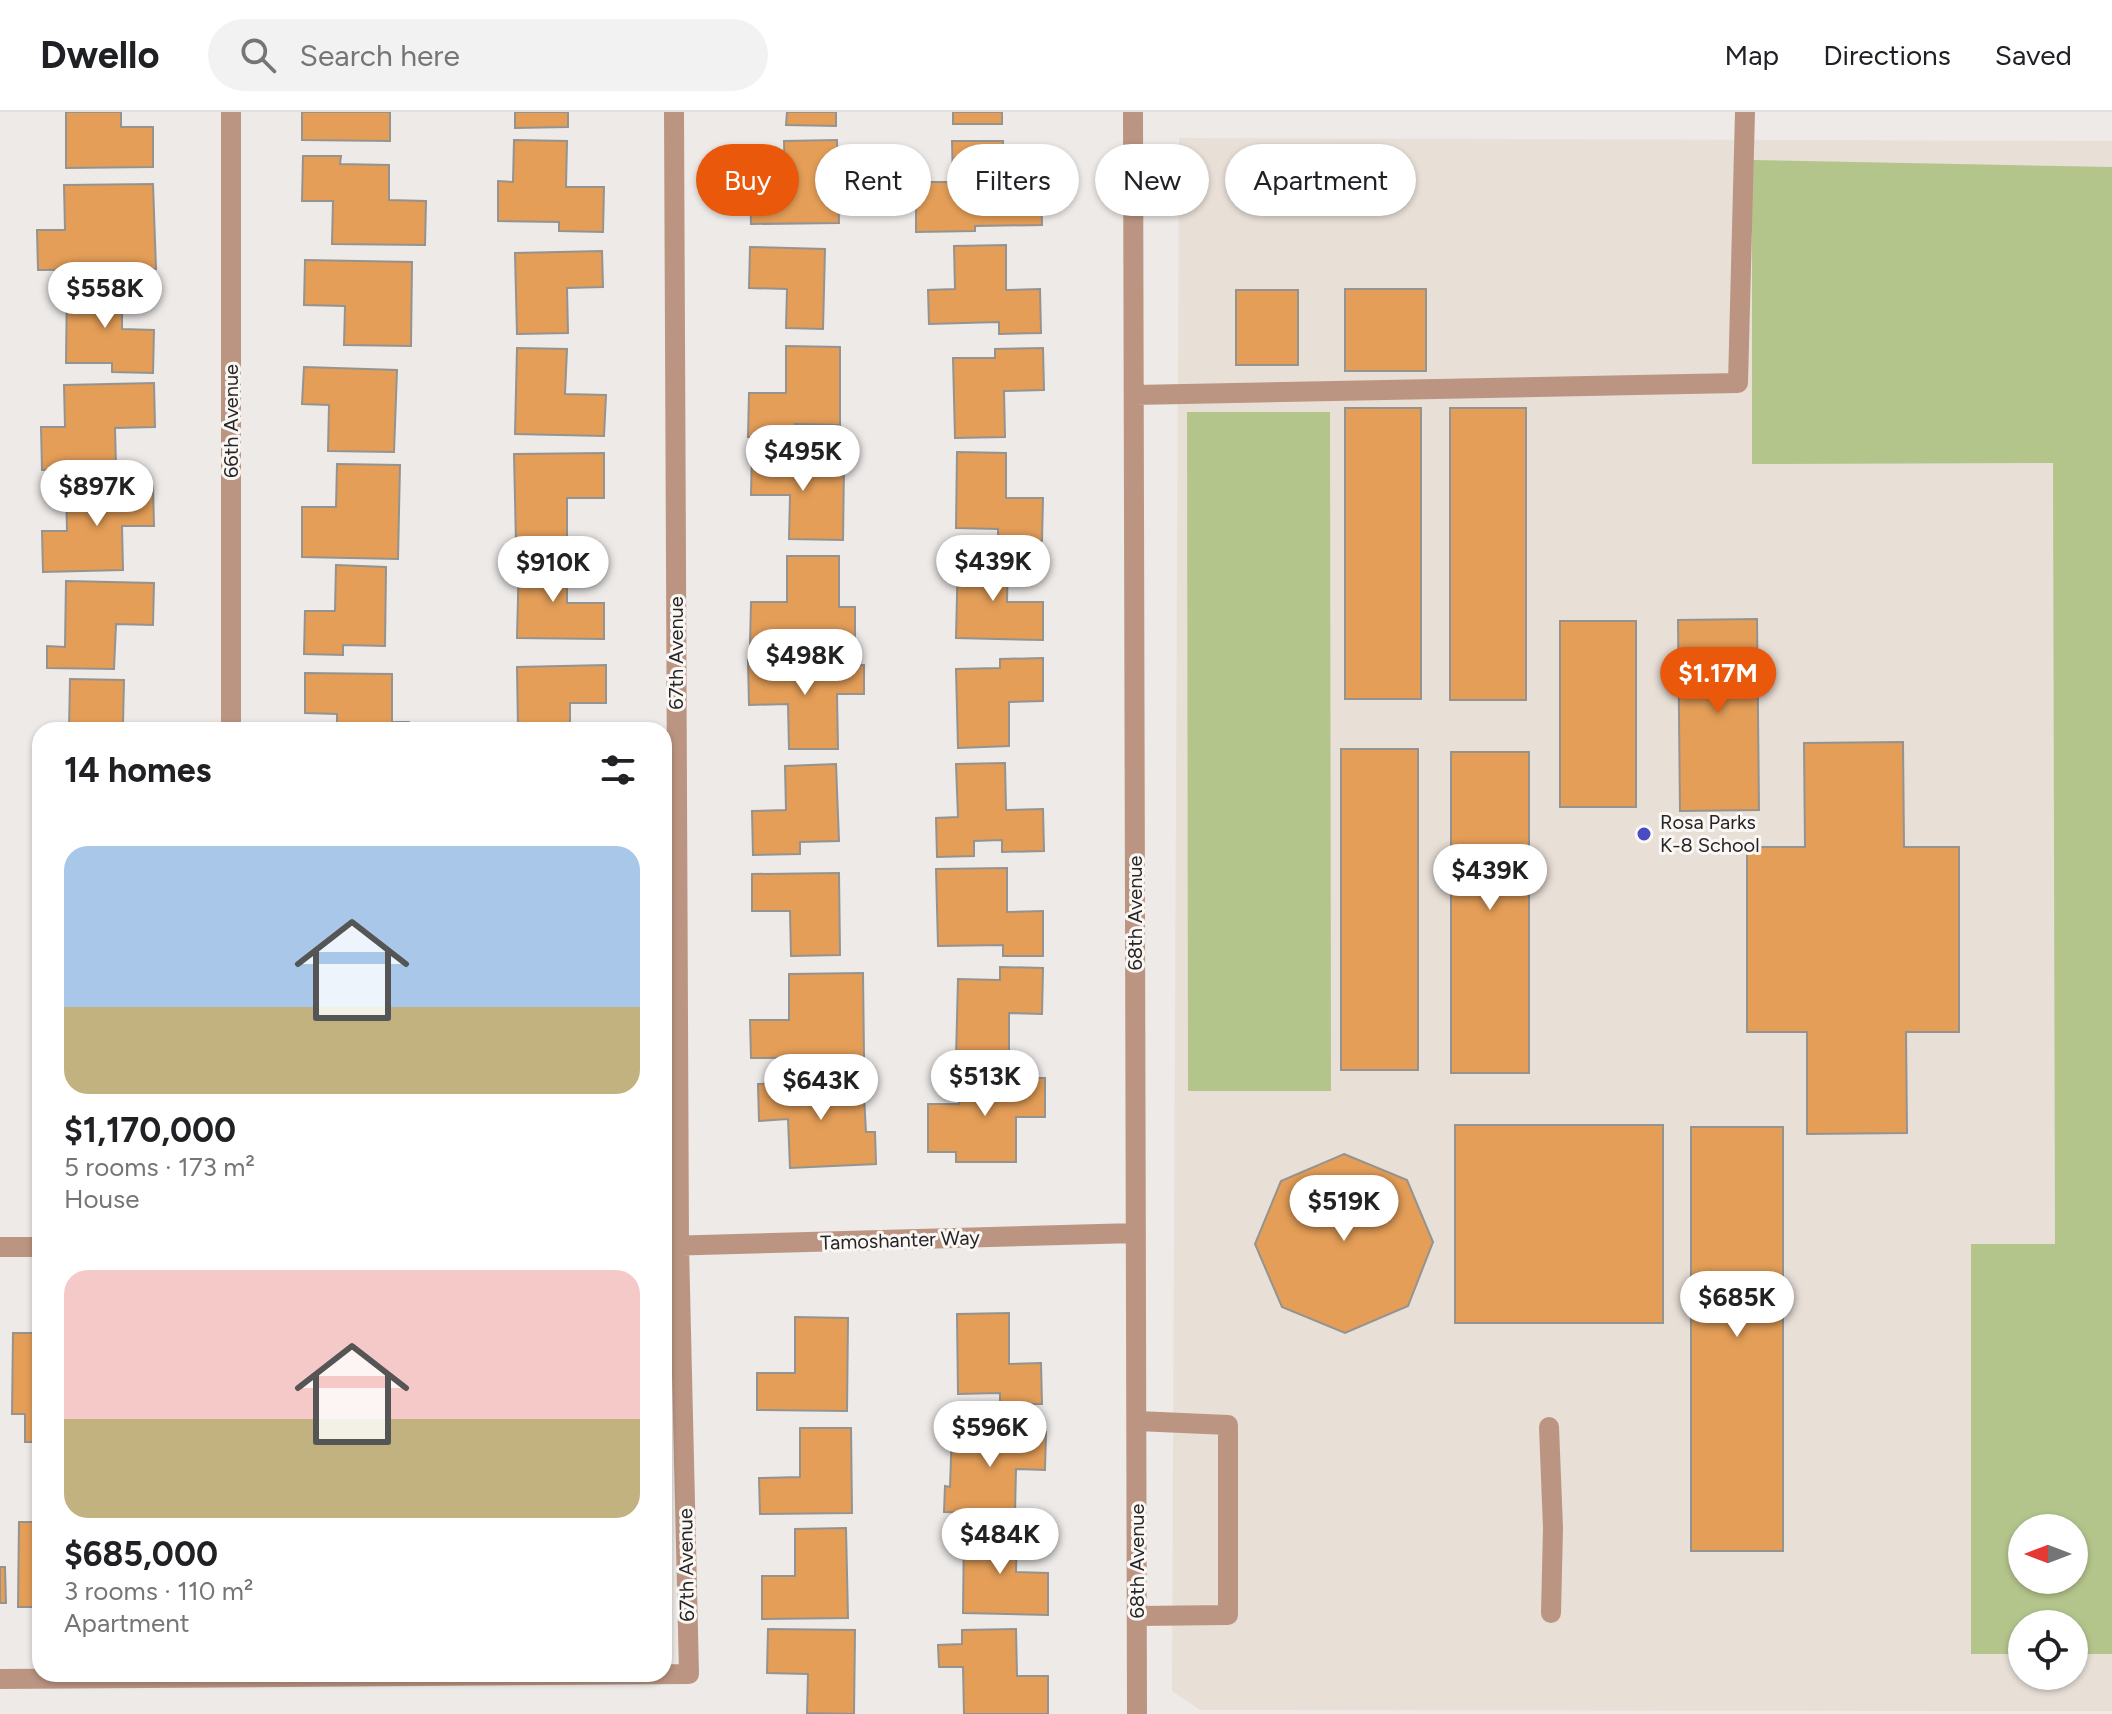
<!DOCTYPE html>
<meta charset="utf-8">
<style>
:root{--surface:#fff;--page:#f2f2f2;--text:#202124;--muted:#757577;--line:#e0e0e0;--accent:#ea580c}
body{margin:0;font-family:Figtree,sans-serif;background:var(--page);color:var(--text);height:100vh;display:flex;flex-direction:column;font-size:30px;white-space:nowrap}
*{box-sizing:border-box;margin:0}
p{font-size:26px;color:var(--muted)}
.icon{flex:none;width:44px;height:44px;fill:none;stroke:currentColor;stroke-width:2;stroke-linecap:round;stroke-linejoin:round}
.map{position:relative;flex:1;overflow:hidden}
.details{position:absolute;left:32px;top:610px;width:640px;height:960px;display:flex;flex-direction:column;background:var(--surface);border-radius:24px;box-shadow:0 2px 6px #0004}
.details>*{flex:none}
.guide{position:absolute;left:696px;top:32px;width:760px;height:72px;display:flex;gap:16px}
.needle{width:52px;rotate:270deg}
.controls{position:absolute;left:2008px;top:1402px;display:grid;gap:16px}
.controls a{display:grid;place-items:center;width:80px;height:80px;border-radius:50%;background:var(--surface);box-shadow:0 2px 6px #0004;font-size:40px}
.price{position:absolute;translate:-50% -68px;padding:0 18px;border-radius:28px;background:#fff;color:#222;font-size:26px;line-height:52px;filter:drop-shadow(0 2px 4px #0008)}
.price::after{content:'';position:absolute;left:50%;top:48px;width:24px;height:18px;margin-left:-12px;background:inherit;clip-path:polygon(0 0,100% 0,50% 100%)}
.price.on{background:var(--accent);color:#fff}
ul{padding:0;list-style:none}
li{display:grid;align-content:center;gap:16px;height:424px;padding:0 32px}
li span{display:grid;place-items:center;height:248px;border-radius:24px;color:#555}
li>.icon{margin-inline-start:auto}
span .icon{width:144px;height:144px;fill:#fffc;stroke-width:1}
li b{font-size:34px}
h2{display:flex;justify-content:space-between;align-items:center;height:96px;padding:0 32px;font-size:34px}
.pill{padding:0 28px;border-radius:36px;background:var(--surface);box-shadow:0 2px 6px #0004;font-size:28px;line-height:72px}
.pill.on{background:var(--accent);color:#fff}
header{display:flex;align-items:center;gap:48px;box-sizing:border-box;height:112px;padding:0 40px;background:var(--surface);border-bottom:2px solid var(--line)}
header strong{font-size:38px}
nav{display:flex;gap:44px;margin-inline-start:auto;font-size:28px}
.search{width:560px;height:72px;background:var(--page);display:flex;align-items:center;gap:20px;box-sizing:border-box;padding:0 28px;border-radius:44px;color:var(--muted);font-size:30px}
.map>svg:first-child{display:block}
.built{fill:#e8dfd7;fill-rule:evenodd}
.green{fill:#b4c58c;fill-rule:evenodd}
.building{fill:#e49e58;stroke:#959390;stroke-width:2}
.lines{fill:none;stroke-linecap:round;stroke-linejoin:round}
.minor{stroke:#bb9581;stroke-width:20}
.poi-dot{fill:#484bc1;stroke:#faf7f5;stroke-width:3}
.labels{text-anchor:middle;dominant-baseline:central;stroke-width:6;stroke-linejoin:round;paint-order:stroke}
.street-label{font-size:20px;fill:#272626;stroke:#faf7f5}
.poi-label{font-size:20px;fill:#272626;stroke:#faf7f5;text-anchor:start}
</style>
<header>
<strong>Dwello</strong>
<div class="search"><svg class="icon" aria-label="search" viewBox="0 0 24 24"><circle cx="10" cy="10" r="6"/><path d="M15 15l6 6"/></svg>Search here</div>
<nav><a>Map</a><a>Directions</a><a>Saved</a></nav>
</header>
<div class="map">
<svg width="2112" height="1602" viewBox="0 0 2112 1602">
<rect width="100%" height="100%" fill="#edeae8"/>
<path class="built" d="M1179 26 2112 29V1599L1200 1598 1172 1579ZM2022 1416H2074V1468H2022ZM2022 1512H2074V1564H2022Z"/>
<path class="green" d="M1752 48 2112 55V1542H2074V1512H2022V1542H1971V1132H2055L2053 351 1752 352ZM2022 1416H2074V1468H2022Z
M1187 300H1330L1331 979H1188Z"/>
<path class="building" d="M66 0H121V15H153V55L66 56Z
M302 0H390V29L302 28Z
M515 0H568V15L515 16Z
M787 0H836V14L786 13Z
M953 0H1002V12H953Z
M514 28 567 29 566 75H604L603 120 559 119V110L498 109V69L513 70Z
M837 28 839 111 751 112 750 74 785 73 784 29Z
M952 29H1003V75H1041L1042 113 975 114V119L916 120V70H953Z
M303 44H341L340 52 389 53V88L426 89 425 133 332 132 333 89H302Z
M153 72 156 157 38 158 37 118H65L64 73Z
M1006 133V178L1040 177 1041 221 999 222V210L929 212 928 178 955 177 954 134Z
M750 135 825 137 823 217 786 216 787 177 749 176Z
M602 139 603 175 567 176 568 221 517 222 515 141Z
M305 148 412 150 411 234 344 233 345 194 304 193Z
M67 171H122V217L154 218 153 261 112 260V251H66Z
M1345 177H1426V259H1345Z
M1236 178H1298V253H1236Z
M786 234 840 235V313L795 312V326L748 325 749 281H786Z
M517 236 567 237 565 282 606 283 604 324 515 322Z
M1043 236 1044 278 1004 279 1005 325 955 326 953 246H995V237Z
M304 255 397 258 394 340 328 339 329 293 302 292Z
M154 271 155 315 115 316 116 356 42 358 41 315H65L64 273Z
M1345 296H1421V587H1345Z
M1450 296H1526V588H1450Z
M752 340 798 341V351L844 352 843 428 789 427 790 383H751Z
M957 340 1006 341V386H1043L1042 429H998V417L956 416Z
M604 341V386H567V431L516 432 514 342Z
M337 352 400 353 398 447 302 445V395H336Z
M153 374 154 414H122L123 458 43 460 42 419H67L66 376Z
M958 443 1008 444 1007 490H1043V528L956 526Z
M787 444H839V495H855V526H800V534H750L751 490H787Z
M519 446H567V491H604V527L517 526Z
M336 453 386 455 385 534 343 533V543L304 542 305 499H335Z
M66 469 154 471 153 513 116 512 114 557 47 556V534L65 535Z
M1757 507 1759 698 1680 699 1678 508Z
M1560 509H1636V695H1560Z
M1043 546V589L1009 590V634L958 636 956 557 1000 556V547Z
M795 547V554L864 553V582H837L838 637H789L788 592 749 593 748 548Z
M606 553V591H570V618H518L517 555Z
M305 561 392 562V610H409V618H337V602L305 601Z
M70 567 124 568 123 612H156V618H69Z
M1903 630 1904 735H1959V920H1906L1907 1021 1807 1022V920H1747V735H1805L1804 631Z
M1341 637H1418V958H1341Z
M1451 640H1529V961H1451Z
M1005 651 1006 698 1043 697 1044 739 1002 740V728L974 729V744L937 745 936 706 958 705 956 652Z
M836 652 839 729 800 730V742L753 743 752 699 786 698 785 654Z
M1007 756V800L1043 799V844H1003V833L938 834 936 757Z
M839 761 840 843 791 844 790 799H752V762Z
M1000 855 1043 856 1042 902 1009 901V947L956 946 958 867 1000 868Z
M863 861 864 945 751 946 750 908H789V862Z
M959 966H1045V1005H1016V1050H956V1040H928V992H959Z
M863 967 866 1020H875L876 1052 790 1056 788 1007 759 1009 758 972Z
M1455 1013H1663V1211H1455Z
M1691 1015H1783V1439H1691Z
M1344 1042 1407 1068 1433 1130 1408 1194 1345 1221 1282 1195 1255 1132 1281 1069Z
M1009 1201V1252L1041 1251 1042 1292H1000V1281L958 1282 957 1202Z
M795 1205 848 1206 847 1299 757 1298V1261H795Z
M13 1221H40V1330H25V1302H12Z
M800 1316H851L852 1401 760 1402 759 1366 800 1365Z
M952 1318 1046 1320 1045 1358 1016 1357 1015 1401 944 1400 945 1374 950 1375Z
M19 1410H40V1495H18Z
M964 1415 1017 1416 1016 1460 1048 1461V1503L963 1501Z
M846 1416 848 1506 762 1507V1464H795V1417Z
M0 1455H5L6 1491H0Z
M768 1517 855 1518 854 1602 807 1601 808 1562 767 1561Z
M1016 1517 1017 1564H1048V1602H964L963 1555H939L938 1533 962 1532V1518Z"/>
<g class="lines">
<path class="minor" d="M1133 0 1137 1602
M1134 283 1738 271 1745 0
M231 618V0
M664 1134 1136 1121
M0 1135H40
M1137 1309 1228 1313V1503L1137 1504
M1549 1315 1553 1416 1551 1501
M0 1567 689 1562 679 1134 674 0"/>
</g>
<circle class="poi-dot" cx="1644" cy="722" r="8"/>
<g class="labels">
<g class="street-label">
<text transform="translate(231 309) rotate(-90)">66th Avenue</text>
<text transform="translate(676 541) rotate(-90)">67th Avenue</text>
<text transform="translate(1135 801) rotate(-90)">68th Avenue</text>
<text transform="translate(900 1128) rotate(-2)">Tamoshanter Way</text>
<text transform="translate(1137 1449) rotate(-90)">68th Avenue</text>
<text transform="translate(686 1453) rotate(-91)">67th Avenue</text>
</g>
<g class="poi-label">
<text x="1660" y="710">Rosa Parks<tspan x="1660" dy="23">K-8 School</tspan></text>
</g>
</g>
</svg>
<div class="controls">
<a><svg class="needle" viewBox="-14 -14 28 28"><path d="M0-13l5 13h-10z" fill="#e53935"/><path d="M0 13l5-13h-10z" fill="#757577"/></svg></a>
<a><svg class="icon" aria-label="locate" viewBox="0 0 24 24"><circle cx="12" cy="12" r="6"/><path d="M12 2v4M12 18v4M2 12h4M18 12h4"/></svg></a>
</div>
<b class="price" style="left:105px;top:218px">$558K</b>
<b class="price" style="left:803px;top:381px">$495K</b>
<b class="price" style="left:97px;top:416px">$897K</b>
<b class="price" style="left:993px;top:491px">$439K</b>
<b class="price" style="left:553px;top:492px">$910K</b>
<b class="price" style="left:805px;top:585px">$498K</b>
<b class="price on" style="left:1718px;top:603px">$1.17M</b>
<b class="price" style="left:1490px;top:800px">$439K</b>
<b class="price" style="left:985px;top:1006px">$513K</b>
<b class="price" style="left:821px;top:1010px">$643K</b>
<b class="price" style="left:1344px;top:1131px">$519K</b>
<b class="price" style="left:1737px;top:1227px">$685K</b>
<b class="price" style="left:990px;top:1357px">$596K</b>
<b class="price" style="left:1000px;top:1464px">$484K</b>
<div class="guide">
<a class="pill on">Buy</a>
<a class="pill">Rent</a>
<a class="pill">Filters</a>
<a class="pill">New</a>
<a class="pill">Apartment</a>
</div>
<section class="details">
<h2>14 homes<svg class="icon" aria-label="filters" viewBox="0 0 24 24"><path d="M4 7h16M4 17h16"/><circle cx="9" cy="7" r="2"/><circle cx="15" cy="17" r="2"/></svg></h2>
<ul>
<li><span style="background:linear-gradient(#a9c7e8 65%,#c2b280 0)"><svg class="icon" aria-label="home" viewBox="0 0 24 24"><path d="M3 11l9-7 9 7M6 9v11h12V9"/></svg></span><div><b>$1,170,000</b><p>5 rooms · 173 m²</p><p>House</p></div></li>
<li><span style="background:linear-gradient(#f6c9c9 60%,#c2b280 0)"><svg class="icon" aria-label="home" viewBox="0 0 24 24"><path d="M3 11l9-7 9 7M6 9v11h12V9"/></svg></span><div><b>$685,000</b><p>3 rooms · 110 m²</p><p>Apartment</p></div></li>
</ul>
</section>
</div>
